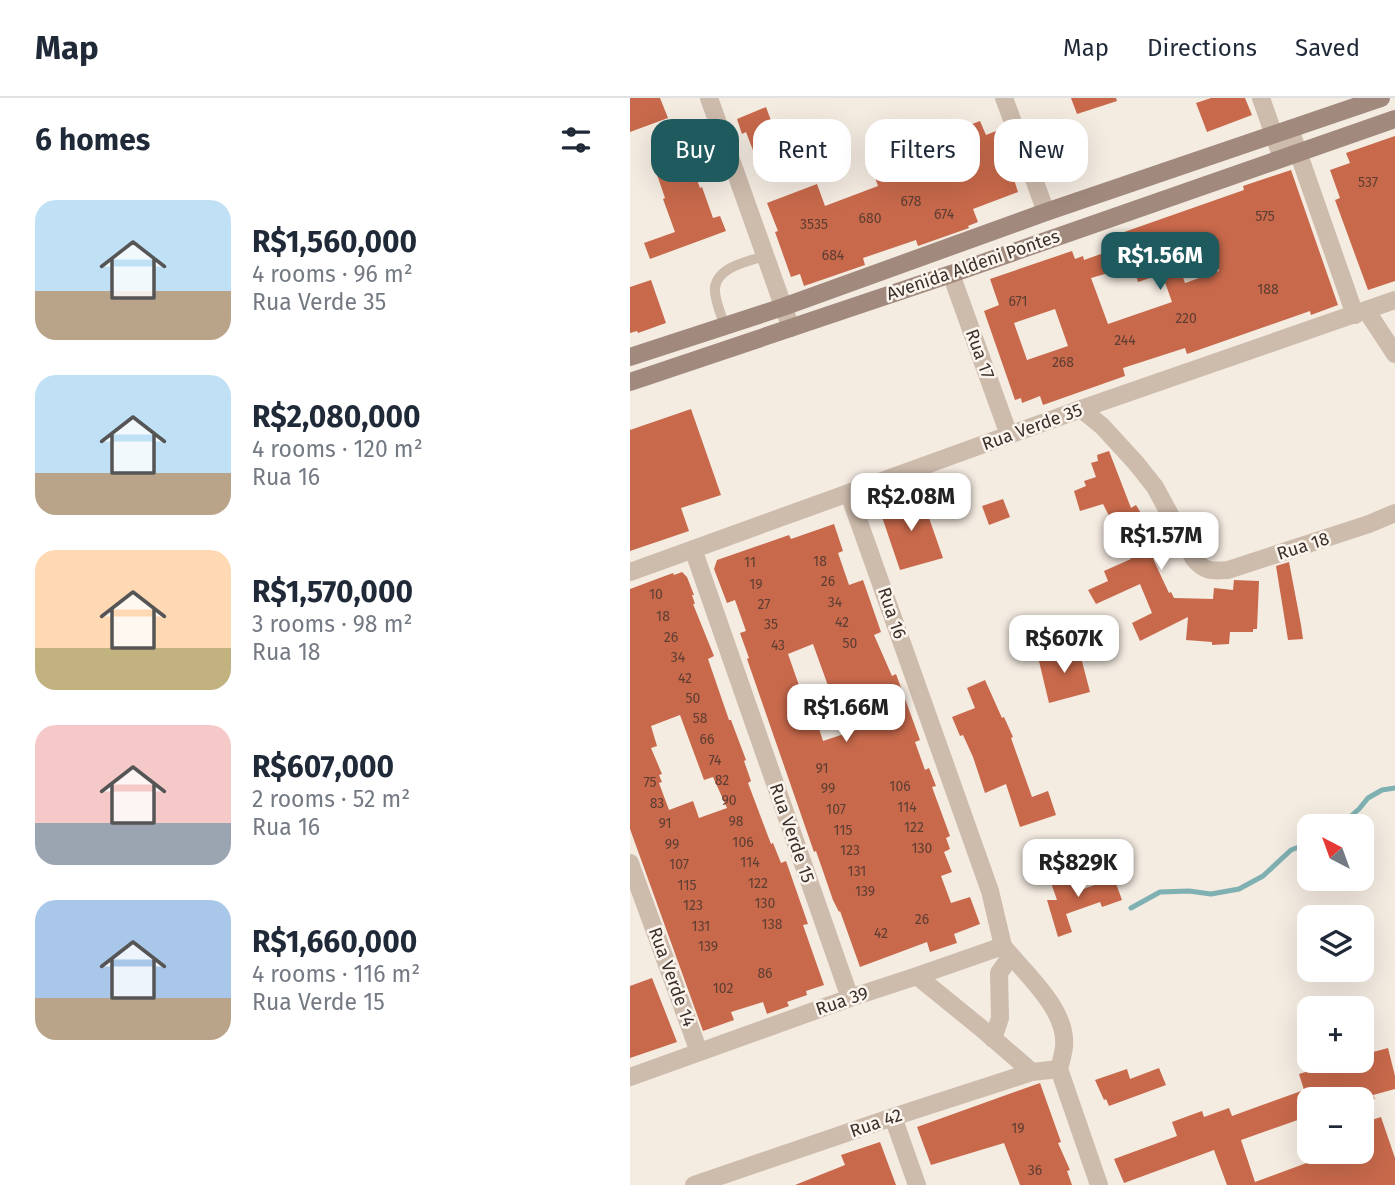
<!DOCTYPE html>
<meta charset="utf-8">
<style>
:root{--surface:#fff;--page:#f6f6f7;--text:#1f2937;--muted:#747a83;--line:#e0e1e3;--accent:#1f5a5e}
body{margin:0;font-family:"Fira Sans",sans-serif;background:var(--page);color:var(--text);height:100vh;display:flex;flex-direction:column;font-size:26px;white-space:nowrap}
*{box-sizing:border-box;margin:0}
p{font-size:23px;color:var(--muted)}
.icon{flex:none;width:38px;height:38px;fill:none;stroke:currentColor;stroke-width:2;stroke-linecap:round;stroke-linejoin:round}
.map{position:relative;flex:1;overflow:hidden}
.sheet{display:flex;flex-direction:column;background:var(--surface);width:630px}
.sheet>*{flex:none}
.hud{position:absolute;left:21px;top:21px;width:639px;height:63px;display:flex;gap:14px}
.needle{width:46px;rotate:319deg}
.tools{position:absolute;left:667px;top:716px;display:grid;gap:14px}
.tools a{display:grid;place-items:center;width:77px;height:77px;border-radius:14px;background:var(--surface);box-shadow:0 7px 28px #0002;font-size:35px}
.price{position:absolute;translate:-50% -60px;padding:0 16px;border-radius:14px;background:#fff;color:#222;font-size:23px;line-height:46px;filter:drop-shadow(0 2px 4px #0008)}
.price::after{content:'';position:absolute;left:50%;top:42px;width:21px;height:16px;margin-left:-10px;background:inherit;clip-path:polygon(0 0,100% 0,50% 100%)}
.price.on{background:var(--accent);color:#fff}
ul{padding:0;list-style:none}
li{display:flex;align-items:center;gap:21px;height:175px;padding:0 35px}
li span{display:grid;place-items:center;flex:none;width:196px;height:140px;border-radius:21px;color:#555}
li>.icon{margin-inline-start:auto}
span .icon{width:84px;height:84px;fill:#fffc;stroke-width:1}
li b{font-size:30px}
h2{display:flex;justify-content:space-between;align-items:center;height:84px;padding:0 35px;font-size:30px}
.chip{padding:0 24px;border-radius:21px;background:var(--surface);box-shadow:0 7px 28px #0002;font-size:24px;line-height:63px}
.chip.on{background:var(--accent);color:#fff}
header{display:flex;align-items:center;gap:42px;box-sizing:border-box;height:98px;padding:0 35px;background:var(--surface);border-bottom:2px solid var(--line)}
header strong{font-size:33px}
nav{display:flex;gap:38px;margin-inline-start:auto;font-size:24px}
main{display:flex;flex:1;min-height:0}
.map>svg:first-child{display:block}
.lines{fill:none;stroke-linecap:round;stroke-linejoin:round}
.stream{stroke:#7fb0b2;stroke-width:5}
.building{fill:#c8694b;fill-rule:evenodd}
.service{stroke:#cdbbac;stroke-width:10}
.minor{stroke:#cdbbac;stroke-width:18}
.secondary{stroke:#a18a7d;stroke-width:18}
.labels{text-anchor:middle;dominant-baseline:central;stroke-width:5;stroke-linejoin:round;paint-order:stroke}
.number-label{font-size:14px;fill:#5e3e33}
.street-label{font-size:18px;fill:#3b302b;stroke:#fbf5ee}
</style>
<header>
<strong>Map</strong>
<nav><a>Map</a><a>Directions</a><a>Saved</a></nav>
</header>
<main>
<section class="sheet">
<h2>6 homes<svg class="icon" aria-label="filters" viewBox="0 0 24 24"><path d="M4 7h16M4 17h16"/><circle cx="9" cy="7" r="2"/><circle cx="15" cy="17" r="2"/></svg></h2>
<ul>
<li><span style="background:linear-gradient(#bfe0f5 65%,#b9a48a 0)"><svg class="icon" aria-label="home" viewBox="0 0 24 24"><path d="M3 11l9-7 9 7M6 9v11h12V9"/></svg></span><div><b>R$1,560,000</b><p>4 rooms · 96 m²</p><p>Rua Verde 35</p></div></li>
<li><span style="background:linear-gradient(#bfe0f5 70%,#b9a48a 0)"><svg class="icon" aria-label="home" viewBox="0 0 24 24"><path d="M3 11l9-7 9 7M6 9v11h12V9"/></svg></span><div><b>R$2,080,000</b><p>4 rooms · 120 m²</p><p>Rua 16</p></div></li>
<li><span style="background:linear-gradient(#ffd9b3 70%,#c2b280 0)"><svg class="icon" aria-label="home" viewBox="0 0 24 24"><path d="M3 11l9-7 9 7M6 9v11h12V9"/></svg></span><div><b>R$1,570,000</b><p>3 rooms · 98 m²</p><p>Rua 18</p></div></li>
<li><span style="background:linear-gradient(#f6c9c9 70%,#9aa5b1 0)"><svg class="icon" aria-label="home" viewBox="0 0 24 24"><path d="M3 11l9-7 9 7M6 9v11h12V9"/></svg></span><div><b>R$607,000</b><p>2 rooms · 52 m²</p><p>Rua 16</p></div></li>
<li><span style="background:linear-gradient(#a9c7e8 70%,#b9a48a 0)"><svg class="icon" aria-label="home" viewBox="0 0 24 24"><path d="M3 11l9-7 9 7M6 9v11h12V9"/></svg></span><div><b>R$1,660,000</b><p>4 rooms · 116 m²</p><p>Rua Verde 15</p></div></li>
</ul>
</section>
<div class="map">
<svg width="765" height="1087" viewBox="0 0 765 1087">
<rect width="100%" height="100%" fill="#f4ebe1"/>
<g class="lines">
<path class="stream" d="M710 728 729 711 738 700 752 692 765 690
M501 810 530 794 559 793 581 796 609 791 633 778 661 752 679 745"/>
</g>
<path class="building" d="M0 0H30L38 20 0 34Z
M441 0H486L487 3 447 16Z
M581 0H615L622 17 577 34 566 5Z
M136 9 154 58 129 68 116 34 112 36 107 21Z
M350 23 356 37 366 33 378 63 388 94 343 111 348 124 338 128 339 130 288 148 286 142 233 160 235 167 174 188 170 176 161 179 145 134 148 133 137 105 187 86 195 108 248 88 240 65Z
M765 38V183L738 192 705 102 710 100 700 72 720 65 716 55Z
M58 56 70 90 72 89 83 120 90 118 96 133 20 161 14 145 45 134 33 101 35 100 24 68Z
M661 72 708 207 681 217 680 213 557 256 555 250 493 270 495 278 413 307 410 298 392 305 391 300 385 302 354 213 369 207 360 181 442 153 445 161 453 158 454 162 482 152 477 140 614 92 613 88ZM580 147 589 173 555 185 546 159ZM503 168 508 184 532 176 542 204 478 226 461 180ZM425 211 438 248 397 262 384 225Z
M21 182 36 225 8 235 7 233 0 235V189Z
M61 311 91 397 51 410 59 433 0 453V332Z
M479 353 501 410 506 407 535 455 523 461 539 495 541 494 544 500 583 501 584 490 603 492 604 482 629 483 627 531H623V534H600L599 546 582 547V544L556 542 558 519 510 543 502 525 522 515 510 486 466 506 458 492 478 483 474 473 501 461 473 406 450 413 444 393 456 388 454 383 466 379 461 365 468 363 467 357Z
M291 397 313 460 270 472 249 410Z
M373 401 380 419 359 427 352 408Z
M204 426 213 453 208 455 219 487 233 482 251 534 244 537 262 578 266 576 290 642 285 644 295 672 299 670 306 688 302 689 320 738 316 740 320 751 314 754 322 774 311 778 321 805 340 799 350 826 324 836 327 845 300 854 297 844 230 869 210 813 209 814 203 802 186 753 184 754 117 561 119 560 110 535 116 533 105 502 97 505 84 471 87 462 159 437 161 441ZM183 546 201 596 222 589 234 621 230 622 232 630 193 643 184 615 190 613 188 606 194 604 189 590 172 596 158 556Z
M659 464 671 527 673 541 658 542 646 468Z
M52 474 57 479 64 497H62L65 506H63L84 558 78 561 99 622H101L116 662 114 663 121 683 118 685 141 746 143 745 151 765 156 763 178 826 173 827 194 887 176 893 177 897 157 904 159 908 137 916 133 904 101 914 104 922 73 933 0 731V491L43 475 44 477ZM50 617 74 682 83 679 97 710 69 720 63 703 39 712 29 685 32 684 29 677 32 676 21 650 27 648 21 628Z
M448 548 460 594 419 605 408 559Z
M355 582 372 620 374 619 383 639 381 640 402 699 418 693 426 717 390 729 376 686 355 695 343 659 333 637 330 638 322 619 345 610 337 590Z
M440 772 448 793 484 780 492 802 472 809 470 804 436 816 442 834 428 839 417 802H427L419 779Z
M22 880 47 944 0 960V888Z
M758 950 765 978V991L743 997 745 1001H679V1018L611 1042 625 1084 690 1060 688 1054H732V1025L751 1019 765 1060V1087H597L584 1052 494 1085 484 1061 547 1038 542 1024 572 1013 574 1019 599 1010 602 1018 674 992 669 976 715 962H732V957Z
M529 970 536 987 479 1008 476 1001 474 1002 465 982 497 971 500 981Z
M410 985 431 1044 428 1045 440 1072 437 1073 442 1087H390L374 1045 301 1067 287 1029Z
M250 1044 266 1087H165L215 1067 211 1057Z"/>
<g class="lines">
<path class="service" d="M95 228C91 217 84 201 85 190 87 169 119 163 135 158"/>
<path class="minor" d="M79 0 161 230
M374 0 416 114
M631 0 652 60
M660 31 725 217
M321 176 379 337
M736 212 765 256
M451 311 472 328 506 365 525 389 564 461C575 474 582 473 598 472L739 426 765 415
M63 451 220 900
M0 474 451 311 765 202
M0 765 69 954
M373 848C394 875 438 911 434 949 433 956 431 964 429 971
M287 878 351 930 402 974
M363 941 370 920 369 875 381 858
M429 971 469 1087
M0 979 220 900 287 878 373 848 360 793 219 396
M263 1019 287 1087
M64 1087 263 1019 402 974 429 971"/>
<path class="secondary" d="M0 259 153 209 416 114 751 0
M0 284 321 176 765 21"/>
</g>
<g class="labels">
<g class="number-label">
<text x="738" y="84">537</text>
<text x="281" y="103">678</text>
<text x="314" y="116">674</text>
<text x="635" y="118">575</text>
<text x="240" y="120">680</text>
<text x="184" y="126">3535</text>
<text x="203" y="157">684</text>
<text x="638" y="191">188</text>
<text x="388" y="203">671</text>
<text x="556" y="220">220</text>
<text x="495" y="242">244</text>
<text x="433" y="264">268</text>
<text x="190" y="463">18</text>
<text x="120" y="464">11</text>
<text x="198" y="483">26</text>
<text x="126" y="486">19</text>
<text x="26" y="496">10</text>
<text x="205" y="504">34</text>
<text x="134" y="506">27</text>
<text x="33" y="518">18</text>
<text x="212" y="524">42</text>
<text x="141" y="526">35</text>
<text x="41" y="539">26</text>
<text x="220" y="545">50</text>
<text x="148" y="547">43</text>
<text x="48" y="559">34</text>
<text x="55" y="580">42</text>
<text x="63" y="600">50</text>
<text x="70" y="620">58</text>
<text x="77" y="641">66</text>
<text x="85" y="662">74</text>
<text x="192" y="670">91</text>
<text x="92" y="682">82</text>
<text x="20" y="684">75</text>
<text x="270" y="688">106</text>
<text x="198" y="690">99</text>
<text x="99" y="702">90</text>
<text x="27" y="705">83</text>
<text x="277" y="709">114</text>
<text x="206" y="711">107</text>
<text x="106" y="723">98</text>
<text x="35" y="725">91</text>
<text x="284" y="729">122</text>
<text x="213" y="732">115</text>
<text x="113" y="744">106</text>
<text x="42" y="746">99</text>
<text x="292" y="750">130</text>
<text x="220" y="752">123</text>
<text x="120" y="764">114</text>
<text x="49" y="766">107</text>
<text x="227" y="773">131</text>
<text x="128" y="785">122</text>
<text x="57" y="787">115</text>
<text x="235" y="793">139</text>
<text x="135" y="805">130</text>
<text x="63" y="807">123</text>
<text x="292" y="821">26</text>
<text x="142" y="826">138</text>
<text x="71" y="828">131</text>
<text x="251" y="835">42</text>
<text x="78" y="848">139</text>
<text x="135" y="875">86</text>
<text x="93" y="890">102</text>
<text x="388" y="1030">19</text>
<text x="405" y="1072">36</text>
</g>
<g class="street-label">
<text transform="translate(343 167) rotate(-19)">Avenida Aldeni Pontes</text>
<text transform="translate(350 256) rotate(70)">Rua 17</text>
<text transform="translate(402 329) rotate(-20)">Rua Verde 35</text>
<text transform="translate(673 448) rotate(-18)">Rua 18</text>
<text transform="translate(262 515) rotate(71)">Rua 16</text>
<text transform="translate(162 735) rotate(71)">Rua Verde 15</text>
<text transform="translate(42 879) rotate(70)">Rua Verde 14</text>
<text transform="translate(212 903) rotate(-19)">Rua 39</text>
<text transform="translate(246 1025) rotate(-19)">Rua 42</text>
</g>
</g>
</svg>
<div class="tools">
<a><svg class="needle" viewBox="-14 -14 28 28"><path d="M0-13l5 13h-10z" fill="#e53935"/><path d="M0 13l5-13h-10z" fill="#747a83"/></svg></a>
<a><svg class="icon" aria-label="layers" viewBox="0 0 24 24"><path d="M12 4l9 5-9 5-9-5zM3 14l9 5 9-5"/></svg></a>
<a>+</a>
<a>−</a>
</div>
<b class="price on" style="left:530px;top:194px">R$1.56M</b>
<b class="price" style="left:281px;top:435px">R$2.08M</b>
<b class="price" style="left:531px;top:474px">R$1.57M</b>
<b class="price" style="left:434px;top:577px">R$607K</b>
<b class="price" style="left:216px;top:646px">R$1.66M</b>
<b class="price" style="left:448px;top:801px">R$829K</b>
<div class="hud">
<a class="chip on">Buy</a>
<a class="chip">Rent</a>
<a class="chip">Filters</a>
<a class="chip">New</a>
</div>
</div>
</main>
